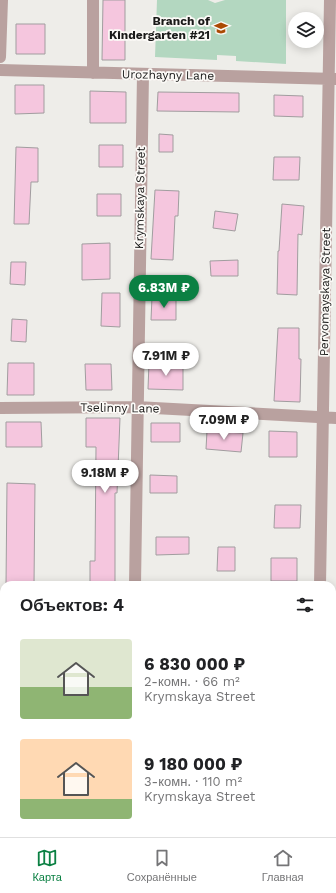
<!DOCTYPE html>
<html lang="ru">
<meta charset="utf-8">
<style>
:root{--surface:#fff;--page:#f6f6f6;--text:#202124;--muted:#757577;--line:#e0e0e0;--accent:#0b8043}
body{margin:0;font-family:"Work Sans",sans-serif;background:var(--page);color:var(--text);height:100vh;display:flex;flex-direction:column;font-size:15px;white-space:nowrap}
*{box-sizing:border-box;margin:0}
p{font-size:13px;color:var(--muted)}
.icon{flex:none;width:22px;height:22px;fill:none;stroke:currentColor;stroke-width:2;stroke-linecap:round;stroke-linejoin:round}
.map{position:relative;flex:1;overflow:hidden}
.panel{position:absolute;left:0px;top:581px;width:336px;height:256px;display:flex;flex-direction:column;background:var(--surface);border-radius:12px 12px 0 0;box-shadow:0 2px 10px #0003}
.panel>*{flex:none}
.buttons{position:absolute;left:288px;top:12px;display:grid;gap:8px}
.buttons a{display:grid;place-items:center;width:36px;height:36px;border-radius:50%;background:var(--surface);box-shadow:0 2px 10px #0003;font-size:20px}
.price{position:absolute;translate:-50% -34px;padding:0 9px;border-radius:14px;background:#fff;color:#222;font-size:13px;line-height:26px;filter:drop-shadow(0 1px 2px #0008)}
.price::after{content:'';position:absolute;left:50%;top:24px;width:12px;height:9px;margin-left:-6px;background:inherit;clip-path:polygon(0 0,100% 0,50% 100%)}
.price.on{background:var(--accent);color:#fff}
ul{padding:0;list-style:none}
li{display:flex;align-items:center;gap:12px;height:100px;padding:0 20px}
li span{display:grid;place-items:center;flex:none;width:112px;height:80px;border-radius:4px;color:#555}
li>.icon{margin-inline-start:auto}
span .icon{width:48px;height:48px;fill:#fffc;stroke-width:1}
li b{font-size:17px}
h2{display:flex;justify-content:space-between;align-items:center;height:48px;padding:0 20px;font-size:17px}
.tab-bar{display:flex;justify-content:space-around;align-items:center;height:56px;border-top:1px solid var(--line);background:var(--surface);font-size:11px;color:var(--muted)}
.tab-bar a{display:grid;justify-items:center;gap:2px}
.tab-bar .on{color:var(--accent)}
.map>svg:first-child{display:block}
.green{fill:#b3d7c0}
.building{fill:#f5c6de;stroke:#a19d9f}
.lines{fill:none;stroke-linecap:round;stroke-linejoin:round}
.minor{stroke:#b9a19f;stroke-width:12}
.labels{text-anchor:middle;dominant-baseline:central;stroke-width:3.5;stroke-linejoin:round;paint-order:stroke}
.poi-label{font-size:12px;font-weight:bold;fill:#1a1a19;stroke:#fcfaf7;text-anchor:end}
.street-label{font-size:12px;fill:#1a1a19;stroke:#fcfaf7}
</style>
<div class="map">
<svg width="336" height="837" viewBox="0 0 336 837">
<rect width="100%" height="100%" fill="#eeede9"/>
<path class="green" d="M157 0H208L215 3 225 0H286V64L236 61V56L217 55V60L155 57Z"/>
<path class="building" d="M103 0H125V60H102Z
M16 24H45V54H16Z
M15 85H44V113L15 114Z
M90 91 126 92V123H90Z
M158 92 239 93V112L157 111Z
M274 95 303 96V117L274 116Z
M159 134 173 135V152H159Z
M99 145H123V167H99Z
M16 147 38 148V182H31L29 224H14Z
M274 157H300L299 180H273Z
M155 190 179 191 178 216H175L173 260 151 259Z
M97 194H121V216H97Z
M282 204 304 206 302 235 298 234 297 295 277 294 278 251H279Z
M215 211 238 214 235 231 213 228Z
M110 243V279L82 280V244Z
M238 260V276H211L210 261Z
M11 262H26L25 285 10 284Z
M102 293H120V327L101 326Z
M152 297 176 298V320H151Z
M12 319 27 320 26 342 11 341Z
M278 328H299V359H301L300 402 274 401Z
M8 363H34V395H7Z
M149 363 183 364V390L148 389Z
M85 364H111L112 390H86Z
M86 418H120L117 493H115V582H90V561H95L96 447H86Z
M6 422H41L42 447H6Z
M151 423H180V442H151Z
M207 431 243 433 241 452 206 449Z
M269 431 297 432V457H269Z
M150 475 177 476V493H150Z
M7 483 35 484 34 585H6Z
M275 505H301L300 528H274Z
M156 537H189V554L156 555Z
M218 547H235V571H217Z
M271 558H297V581H271Z"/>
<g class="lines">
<path class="minor" d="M0 57 2 0
M0 70 336 79
M93 73V0
M0 408 136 407 336 418
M135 585 143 74
M320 585 330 0
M0 751H4
M332 762H336
M130 837V833
M315 837V833"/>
</g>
<defs>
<g id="school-bare" transform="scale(1.08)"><path d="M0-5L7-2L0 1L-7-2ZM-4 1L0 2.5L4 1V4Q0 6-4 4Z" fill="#ab4a04" stroke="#fcfaf7" stroke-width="2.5" paint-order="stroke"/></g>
</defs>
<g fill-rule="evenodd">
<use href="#school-bare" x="221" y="28"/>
</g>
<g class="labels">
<g class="poi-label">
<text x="210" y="21">Branch of<tspan x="210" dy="14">Kindergarten #21</tspan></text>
</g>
<g class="street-label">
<text transform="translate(168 75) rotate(1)">Urozhayny Lane</text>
<text transform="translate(140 198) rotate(-89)">Krymskaya Street</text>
<text transform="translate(325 292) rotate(-89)">Pervomayskaya Street</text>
<text transform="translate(120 408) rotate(1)">Tselinny Lane</text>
</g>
</g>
</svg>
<div class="buttons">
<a><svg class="icon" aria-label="layers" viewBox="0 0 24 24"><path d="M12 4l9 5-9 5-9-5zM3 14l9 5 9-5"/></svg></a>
</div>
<b class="price on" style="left:164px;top:309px">6.83M ₽</b>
<b class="price" style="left:166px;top:377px">7.91M ₽</b>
<b class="price" style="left:224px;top:441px">7.09M ₽</b>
<b class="price" style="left:105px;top:494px">9.18M ₽</b>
<section class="panel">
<h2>Объектов: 4<svg class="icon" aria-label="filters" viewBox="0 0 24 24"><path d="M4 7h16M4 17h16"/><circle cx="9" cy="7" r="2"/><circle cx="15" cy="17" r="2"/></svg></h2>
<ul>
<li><span style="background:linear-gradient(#dfe7d0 60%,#8fb573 0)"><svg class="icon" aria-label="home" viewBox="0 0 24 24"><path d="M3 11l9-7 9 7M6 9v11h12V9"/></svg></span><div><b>6 830 000 ₽</b><p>2-комн. · 66 m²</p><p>Krymskaya Street</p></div></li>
<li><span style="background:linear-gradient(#ffd9b3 75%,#8fb573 0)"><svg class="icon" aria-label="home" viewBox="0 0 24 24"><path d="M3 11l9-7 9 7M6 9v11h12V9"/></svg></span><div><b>9 180 000 ₽</b><p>3-комн. · 110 m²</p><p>Krymskaya Street</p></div></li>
</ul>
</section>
</div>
<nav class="tab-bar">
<a class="on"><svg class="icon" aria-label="map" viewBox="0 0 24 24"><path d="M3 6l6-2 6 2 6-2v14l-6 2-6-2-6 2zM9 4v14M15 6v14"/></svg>Карта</a>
<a><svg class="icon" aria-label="saved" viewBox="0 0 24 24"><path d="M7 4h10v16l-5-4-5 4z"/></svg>Сохранённые</a>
<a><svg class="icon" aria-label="home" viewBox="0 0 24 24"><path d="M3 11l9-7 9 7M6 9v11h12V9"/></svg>Главная</a>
</nav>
